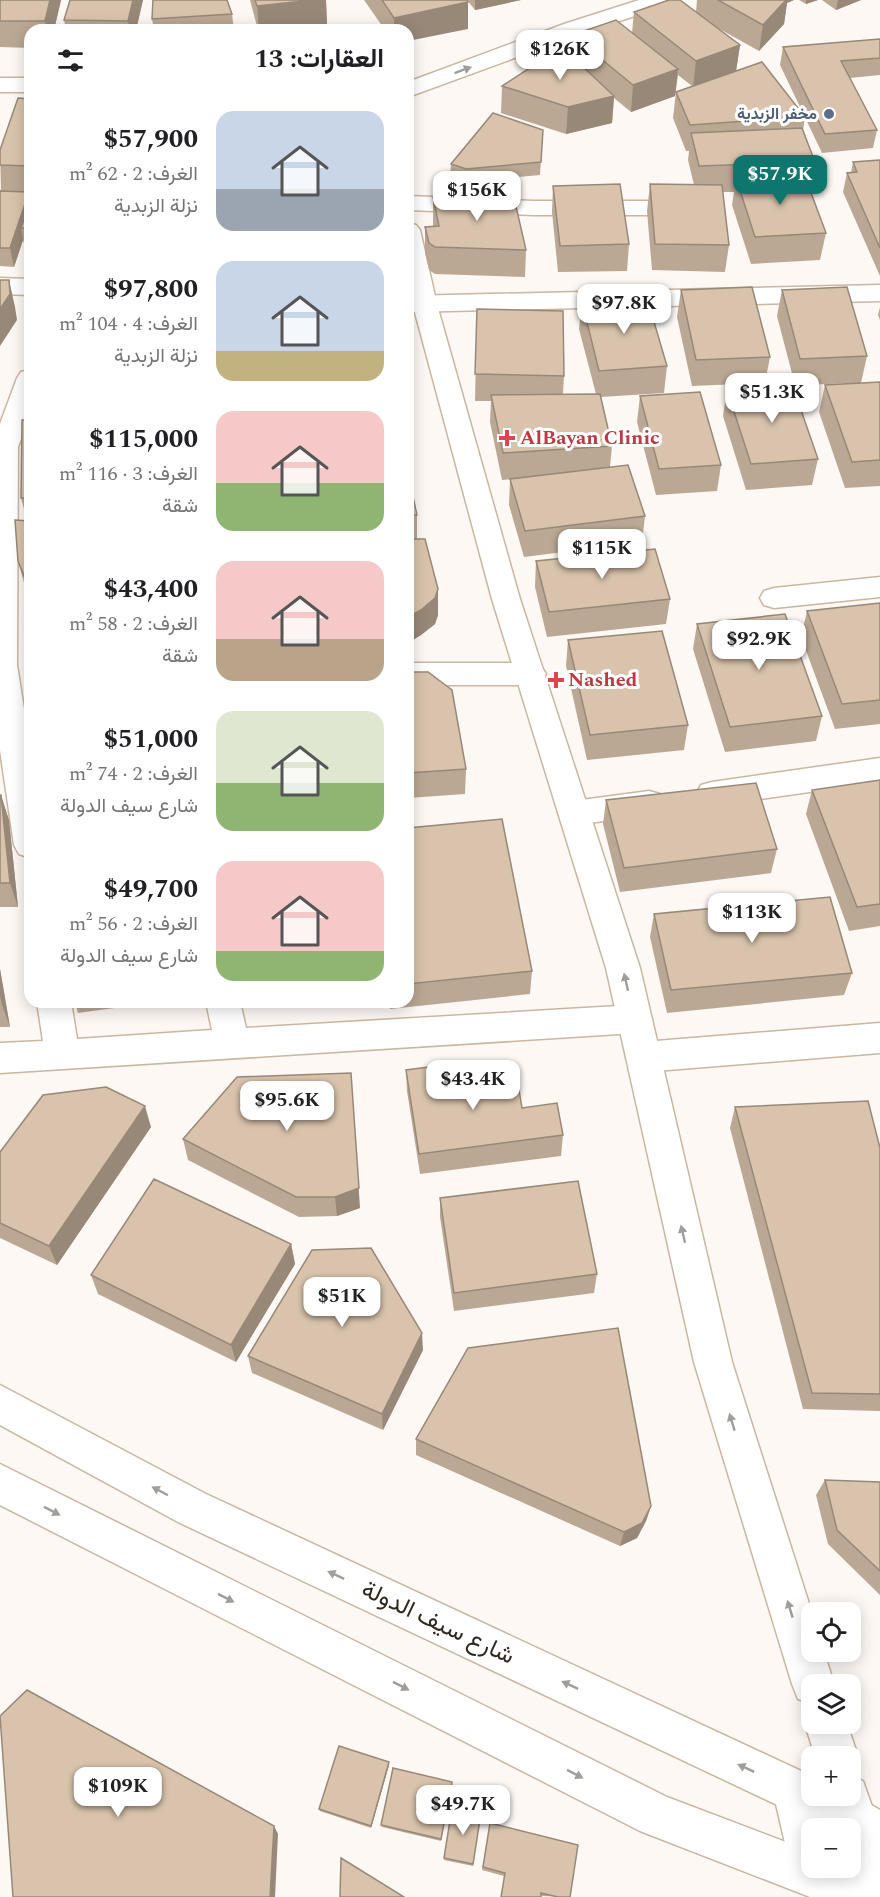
<!DOCTYPE html>
<html lang="ar">
<meta charset="utf-8">
<style>
:root{--surface:#fff;--page:#f6f6f6;--text:#202124;--muted:#757577;--accent:#0f766e}
body{margin:0;font-family:Spectral,Vazirmatn,serif;background:var(--page);color:var(--text);direction:rtl;height:100vh;display:flex;flex-direction:column;font-size:22px;white-space:nowrap}
*{box-sizing:border-box;margin:0}
p{font-size:20px;color:var(--muted)}
.icon{flex:none;width:33px;height:33px;fill:none;stroke:currentColor;stroke-width:2;stroke-linecap:round;stroke-linejoin:round}
.map{position:relative;flex:1;overflow:hidden;direction:ltr}
.details{position:absolute;left:24px;top:24px;width:390px;height:984px;display:flex;flex-direction:column;background:var(--surface);border-radius:18px;box-shadow:0 3px 15px #0003;direction:rtl}
.details>*{flex:none}
.buttons{position:absolute;left:801px;top:1602px;display:grid;gap:12px}
.buttons a{display:grid;place-items:center;width:60px;height:60px;border-radius:12px;background:var(--surface);box-shadow:0 3px 15px #0003;font-size:30px}
.price{position:absolute;translate:-50% -51px;padding:0 14px;border-radius:12px;background:#fff;color:#222;font-size:20px;line-height:39px;filter:drop-shadow(0 2px 3px #0008)}
.price::after{content:'';position:absolute;left:50%;top:36px;width:18px;height:14px;margin-left:-9px;background:inherit;clip-path:polygon(0 0,100% 0,50% 100%)}
.price.active{background:var(--accent);color:#fff}
ul{padding:0;list-style:none}
li{display:flex;align-items:center;gap:18px;height:150px;padding:0 30px}
li span{display:grid;place-items:center;flex:none;width:168px;height:120px;border-radius:18px;color:#555}
li>.icon{margin-inline-start:auto}
span .icon{width:72px;height:72px;fill:#fffc;stroke-width:1}
li b{font-size:26px}
h2{display:flex;justify-content:space-between;align-items:center;height:72px;padding:0 30px;font-size:26px}
.map>svg:first-child{display:block}
.lines{fill:none;stroke-linecap:round;stroke-linejoin:round}
.minor-casing{stroke:#cbb69f;stroke-width:3}
.tertiary-casing{stroke:#cbb69f;stroke-width:3}
.secondary-casing{stroke:#cbb69f;stroke-width:3}
.primary-casing{stroke:#cbb69f;stroke-width:3}
.minor{fill:#fff;fill-rule:evenodd}
.tertiary{fill:#fff;fill-rule:evenodd}
.secondary{fill:#fff;fill-rule:evenodd}
.primary{fill:#fff;fill-rule:evenodd}
.wall{fill:#bba894}
.shaded-wall{fill:#988878}
.building{fill:#d9c3ac;stroke:#988878;stroke-width:1.5}
.oneway{fill:#a19e9a}
.service-dot{fill:#5c6f8a;stroke:#fff;stroke-width:2}
.health-dot{fill:#e0444e;stroke:#fff;stroke-width:2}
.labels{text-anchor:middle;dominant-baseline:central;stroke-width:6;stroke-linejoin:round;paint-order:stroke}
.far-service-label{font-size:16px;font-weight:bold;fill:#4e5e75;stroke:#fff;text-anchor:end}
.health-label{font-size:20px;font-weight:bold;fill:#be3a42;stroke:#fff;text-anchor:start}
.near-street-label{font-size:24px;fill:#2f271e;stroke:#fff}
</style>
<div class="map">
<svg width="880" height="1897" viewBox="0 0 880 1897">
<rect width="100%" height="100%" fill="#fdf8f4"/>
<g class="lines">
<g class="minor-casing">
<path id="minor" d="M408 196 534 201H687L695 203 699 208 695 213 687 215H534L408 210Z
M0 278 30 279V295L0 294Z
M880 285V301L408 312V296Z
M30 370V414L18 447 17 665 30 747V858L19 854 14 845 0 750V424L17 378 21 372Z
M880 577V597L774 608 764 605 760 598 764 591 774 588Z
M408 663H531L541 666 546 674 541 682 531 685H408Z
M880 758V782L712 806 701 803 696 794 701 785 712 782Z
M649 791 660 794 665 803 660 812 649 815 574 825 563 822 558 813 563 804 574 801Z
M37 1002H71L77 1039 212 1030 206 1002H240L246 1028 635 1005 647 1009 652 1019 647 1029 635 1033 0 1073V1043L43 1041Z
M880 1023V1053L643 1072 631 1067 626 1057 631 1047 643 1042Z"/>
</g>
<g class="tertiary-casing">
<path id="tertiary" d="M408 223 416 225 420 230 437 305 520 599 640 968 732 1362 812 1613V1652H824L834 1684H812V1704L798 1699 792 1684 694 1362 606 968 492 599 413 305 408 284Z
M812 1709V1724H847L858 1756 851 1771 850 1756H815L805 1724Z
M795 1769 810 1776 812 1796H818L826 1828H812V1868H833L828 1881 812 1887 796 1881 790 1865 773 1791 780 1776Z
M850 1775 863 1781 880 1829V1897H857L848 1868H850V1828H836L826 1796H850Z"/>
</g>
<g class="secondary-casing">
<path id="secondary" d="M639 0H666L662 4 647 12 580 34 408 97V82L564 24Z
M0 78H30V92H0Z"/>
</g>
<g class="primary-casing">
<path id="primary" d="M0 1385 206 1494 812 1776V1796C841 1796 854 1794 880 1810V1857L850 1842V1828H826L178 1522 0 1425Z
M0 1464 667 1797 812 1852V1868C842 1868 864 1865 877 1897H810L640 1831 0 1505Z"/>
</g>
<use href="#minor" class="minor"/>
<use href="#tertiary" class="tertiary"/>
<use href="#secondary" class="secondary"/>
<use href="#primary" class="primary"/>
</g>
<path class="wall" d="M0 0H61L54 30H30V48L0 47Z
M143 0 136 30H66L64 20Z
M250 0H326L327 25 282 30H258Z
M364 0H467L468 29 385 30Z
M467 0H521L475 10Z
M697 0H794L787 3 784 24 759 51 716 27 740 45 736 71 805 117 803 130 815 162 810 189 826 233 820 260 751 264 732 205 734 192H723L729 245 725 272 652 270 647 211 650 184 694 185 688 160 689 151H686L673 118 676 92 692 86 678 75 675 96 631 112 614 98 612 123 566 134 501 113 502 86 571 55 572 35 632 33 634 12H696Z
M799 0H818L806 4Z
M822 0H861L836 10Z
M232 14 234 30H154L152 19Z
M880 39V75L850 78 877 130 873 148 822 153 780 65 783 47Z
M30 99V254H27L23 240 14 267 0 266V189L1 191 0 150Z
M543 130 540 175 466 182 450 178 451 164Z
M880 160V276L843 192 847 173H851L853 162Z
M553 186 629 244 627 271 558 272 552 212Z
M433 197 526 250 525 277 435 274 429 270 425 253V227L433 226Z
M681 290 770 357 765 383 692 386 677 317Z
M782 290 867 356 861 383 795 385 777 316Z
M582 302 667 366 664 393 601 397 612 446 610 467 645 516 642 542 524 557 509 505 510 479H514L502 480 490 422 491 401H475L477 309 564 376 563 394H596L579 329Z
M880 307V320L878 315Z
M880 382V486L845 488 819 412 825 385Z
M727 390 818 459 812 485 746 490 723 416Z
M640 396 721 465 717 491 656 495 637 422Z
M30 420V600L25 586 18 561 27 520 21 498Z
M408 474 417 515V539L438 589V615L435 624 421 635 408 643Z
M536 561 670 599 666 624 547 637 535 587Z
M880 603V724L835 729 801 637 807 611Z
M697 624 822 716 816 741 725 752 693 649Z
M568 640 688 725 684 750 587 760 566 666Z
M408 672 466 769 465 794 408 798Z
M880 780V926L849 931 806 814 812 790Z
M0 795 9 820 18 907H0Z
M606 800 777 849 771 873 620 892 603 824Z
M408 828 532 971 530 994 390 1009 389 1002H408Z
M654 914 852 973 844 995 667 1013 650 937Z
M0 969 10 1027H0Z
M75 1002H158L78 1013Z
M406 1070 472 1084 522 1108 563 1135 561 1156 420 1174 407 1091Z
M237 1077 360 1208 337 1216 299 1217 188 1160 183 1139Z
M735 1107 880 1148V1411L803 1409 730 1128Z
M151 1127 57 1265 0 1238V1152Z
M440 1198 597 1274 594 1293 454 1311 440 1217Z
M291 1244 295 1264 236 1362 98 1294 91 1275Z
M423 1350 383 1430 252 1373 248 1356Z
M416 1439 651 1506 646 1521 637 1538 620 1546 416 1455Z
M825 1480 880 1482V1595L828 1544 816 1495Z
M389 1762V1765L371 1828 320 1811 319 1809Z
M452 1782 441 1841 382 1827 381 1825Z
M452 1808 481 1813 473 1866 444 1860Z
M490 1823 570 1897 541 1896 504 1876 482 1870Z"/>
<path class="shaded-wall" d="M50 0H61L54 30H47L45 21Z
M133 0H143L136 30H130L128 21Z
M313 0H326L327 25 282 30H259L257 6Z
M475 0H521L475 10Z
M784 0H794L787 3 784 24 759 51 763 25Z
M806 0H818L806 4Z
M838 0H861L836 10Z
M468 2V29L408 41V30H394V18Z
M740 45 736 71 693 87 696 61Z
M678 69 675 96 631 112 633 85Z
M614 96 612 123 566 134 568 107Z
M29 192 30 220 21 228 23 240 14 267 10 248Z
M9 280 15 307 17 320 0 346V309Z
M438 589V615L435 624 421 635 408 643V617Z
M1 795 9 820 18 907 10 883Z
M0 969 10 1027 2 1005 0 996Z
M351 1073 360 1208 337 1216 335 1197Z
M145 1106 151 1127 57 1265 49 1246Z
M291 1244 295 1264 236 1362 231 1345Z
M422 1333 423 1350 383 1430 382 1414Z
M651 1506 646 1521 637 1538 620 1546 624 1532Z
M389 1762V1765L371 1828V1826Z
M274 1826 278 1834 275 1897H270Z"/>
<path class="building" d="M0 0H50L45 21H0Z
M70 0H133L128 21 64 20Z
M153 0H227L232 14 152 19Z
M255 0H313L257 6Z
M382 0H467L468 2 394 18Z
M669 0H680L740 45 696 61 634 12Z
M718 0H786L763 25Z
M616 20 678 69 633 85 572 35Z
M880 39V58L841 61 877 130 825 134 783 47Z
M562 47 614 96 568 107 502 86Z
M762 62 805 117 690 125 676 92Z
M18 98 30 99V166L0 165V150Z
M493 113 543 130 541 162 466 169 451 164Z
M802 128 815 162 699 166 691 133Z
M880 160V248L847 173 857 172 853 162Z
M804 174 826 233 755 237 736 178Z
M620 184 629 244 560 246 553 186Z
M650 184 722 185 729 245 655 244Z
M512 189 526 250 435 247 429 243 425 227 439 226 433 197Z
M0 191 29 192 10 248H0Z
M30 203V228H21Z
M0 280H9L10 294 0 309Z
M752 287 770 357 696 360 681 290Z
M847 287 867 356 800 359 782 290Z
M647 298 667 366 599 371 582 302Z
M477 309 563 311 564 376 475 374Z
M880 382V460L852 462 825 385Z
M792 384 818 459 751 464 727 390Z
M700 392 721 465 659 469 640 396Z
M600 394 612 446 503 453 491 395Z
M22 420H30V498H21Z
M628 465 645 516 525 531 510 479Z
M408 474 417 515H408Z
M15 520 30 521V586L27 583 18 561Z
M408 539H425L438 589 435 598 421 610 408 617Z
M655 549 670 599 549 612 536 561Z
M880 603V700L842 704 807 611Z
M785 614 822 716 730 727 697 624Z
M662 631 688 725 590 735 568 640Z
M408 672H428L452 690 466 769 408 773Z
M880 780V904L857 907 812 790Z
M756 783 777 849 624 868 606 800Z
M0 795H1L10 883H0Z
M502 819 532 971 408 984V828Z
M830 897 852 973 671 990 654 914Z
M468 1062 472 1084 517 1078 522 1108 557 1103 563 1135 419 1154 406 1070Z
M351 1073 359 1188 335 1197H296L183 1139 237 1077Z
M106 1087 145 1106 49 1246 0 1223V1152L43 1095Z
M868 1101 880 1148V1394L812 1393 735 1107Z
M154 1179 291 1244 231 1345 91 1275Z
M578 1181 597 1274 454 1293 440 1198Z
M371 1248 422 1333 382 1414 248 1356 312 1250Z
M618 1328 651 1506 642 1523 624 1532 416 1439 468 1348Z
M825 1480 880 1482V1571L837 1530Z
M27 1690 274 1826 270 1897H13L0 1716Z
M339 1746 389 1762 371 1826 319 1809Z
M393 1768 452 1782 441 1839 381 1825Z
M452 1808 481 1813 473 1864 444 1858Z
M490 1823 578 1845 570 1897H558L541 1893V1897H501L505 1873 483 1867Z
M341 1858 404 1897H340Z"/>
<defs><path id="oneway-solid" d="M-6-.8H1V-3.2L6.5 0L1 3.2V.8H-6Z" transform="scale(1.5)"/></defs>
<g class="oneway">
<use href="#oneway-solid" transform="translate(463 70) rotate(-20)"/>
<use href="#oneway-solid" transform="translate(626 982) rotate(-103)"/>
<use href="#oneway-solid" transform="translate(683 1234) rotate(-103)"/>
<use href="#oneway-solid" transform="translate(732 1422) rotate(-107)"/>
<use href="#oneway-solid" transform="translate(160 1491) rotate(-152)"/>
<use href="#oneway-solid" transform="translate(52 1511) rotate(27)"/>
<use href="#oneway-solid" transform="translate(336 1575) rotate(-155)"/>
<use href="#oneway-solid" transform="translate(226 1598) rotate(27)"/>
<use href="#oneway-solid" transform="translate(790 1609) rotate(-107)"/>
<use href="#oneway-solid" transform="translate(570 1685) rotate(-155)"/>
<use href="#oneway-solid" transform="translate(401 1686) rotate(27)"/>
<use href="#oneway-solid" transform="translate(746 1768) rotate(-155)"/>
<use href="#oneway-solid" transform="translate(575 1774) rotate(27)"/>
</g>
<circle class="service-dot" cx="829" cy="114" r="6"/>
<g class="health-dot">
<path d="M504 429h6v6h6v6h-6v6h-6v-6h-6v-6h6z"/>
<path d="M553 671h6v6h6v6h-6v6h-6v-6h-6v-6h6z"/>
</g>
<g class="labels">
<g class="far-service-label">
<text x="817" y="114">مخفر الزبدية</text>
</g>
<g class="health-label">
<text x="520" y="438">AlBayan Clinic</text>
<text x="568" y="680">Nashed</text>
</g>
<g class="near-street-label">
<text transform="translate(438 1623) rotate(25)">شارع سيف الدولة</text>
</g>
</g>
</svg>
<div class="buttons">
<a><svg class="icon" aria-label="locate" viewBox="0 0 24 24"><circle cx="12" cy="12" r="6"/><path d="M12 2v4M12 18v4M2 12h4M18 12h4"/></svg></a>
<a><svg class="icon" aria-label="layers" viewBox="0 0 24 24"><path d="M12 4l9 5-9 5-9-5zM3 14l9 5 9-5"/></svg></a>
<a>+</a>
<a>−</a>
</div>
<b class="price" style="left:560px;top:81px">$126K</b>
<b class="price active" style="left:780px;top:206px">$57.9K</b>
<b class="price" style="left:477px;top:222px">$156K</b>
<b class="price" style="left:624px;top:335px">$97.8K</b>
<b class="price" style="left:772px;top:424px">$51.3K</b>
<b class="price" style="left:602px;top:580px">$115K</b>
<b class="price" style="left:759px;top:671px">$92.9K</b>
<b class="price" style="left:752px;top:944px">$113K</b>
<b class="price" style="left:473px;top:1111px">$43.4K</b>
<b class="price" style="left:287px;top:1132px">$95.6K</b>
<b class="price" style="left:342px;top:1328px">$51K</b>
<b class="price" style="left:118px;top:1818px">$109K</b>
<b class="price" style="left:463px;top:1836px">$49.7K</b>
<section class="details">
<h2>العقارات: 13<svg class="icon" aria-label="filters" viewBox="0 0 24 24"><path d="M4 7h16M4 17h16"/><circle cx="9" cy="7" r="2"/><circle cx="15" cy="17" r="2"/></svg></h2>
<ul>
<li><span style="background:linear-gradient(#c9d6e8 65%,#9aa5b1 0)"><svg class="icon" aria-label="home" viewBox="0 0 24 24"><path d="M3 11l9-7 9 7M6 9v11h12V9"/></svg></span><div><b>$57,900</b><p>الغرف: 2 · 62 m²</p><p>نزلة الزبدية</p></div></li>
<li><span style="background:linear-gradient(#c9d6e8 75%,#c2b280 0)"><svg class="icon" aria-label="home" viewBox="0 0 24 24"><path d="M3 11l9-7 9 7M6 9v11h12V9"/></svg></span><div><b>$97,800</b><p>الغرف: 4 · 104 m²</p><p>نزلة الزبدية</p></div></li>
<li><span style="background:linear-gradient(#f6c9c9 60%,#8fb573 0)"><svg class="icon" aria-label="home" viewBox="0 0 24 24"><path d="M3 11l9-7 9 7M6 9v11h12V9"/></svg></span><div><b>$115,000</b><p>الغرف: 3 · 116 m²</p><p>شقة</p></div></li>
<li><span style="background:linear-gradient(#f6c9c9 65%,#b9a48a 0)"><svg class="icon" aria-label="home" viewBox="0 0 24 24"><path d="M3 11l9-7 9 7M6 9v11h12V9"/></svg></span><div><b>$43,400</b><p>الغرف: 2 · 58 m²</p><p>شقة</p></div></li>
<li><span style="background:linear-gradient(#dfe7d0 60%,#8fb573 0)"><svg class="icon" aria-label="home" viewBox="0 0 24 24"><path d="M3 11l9-7 9 7M6 9v11h12V9"/></svg></span><div><b>$51,000</b><p>الغرف: 2 · 74 m²</p><p>شارع سيف الدولة</p></div></li>
<li><span style="background:linear-gradient(#f6c9c9 75%,#8fb573 0)"><svg class="icon" aria-label="home" viewBox="0 0 24 24"><path d="M3 11l9-7 9 7M6 9v11h12V9"/></svg></span><div><b>$49,700</b><p>الغرف: 2 · 56 m²</p><p>شارع سيف الدولة</p></div></li>
</ul>
</section>
</div>
